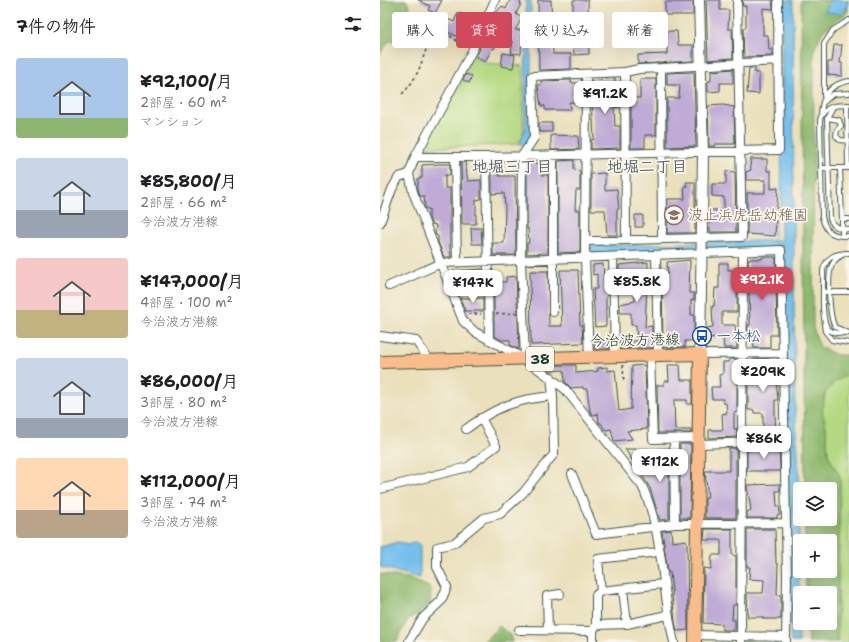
<!DOCTYPE html>
<html lang="ja">
<meta charset="utf-8">
<style>
:root{--surface:#fff;--page:#f2f2f2;--text:#202124;--muted:#757577;--accent:#d1495b}
body{margin:0;font-family:"Shantell Sans","Klee One",sans-serif;background:var(--page);color:var(--text);height:100vh;display:flex;flex-direction:column;font-size:15px;white-space:nowrap}
*{box-sizing:border-box;margin:0}
p{font-size:13px;color:var(--muted)}
.icon{flex:none;width:22px;height:22px;fill:none;stroke:currentColor;stroke-width:2;stroke-linecap:round;stroke-linejoin:round}
.map{position:relative;flex:1;overflow:hidden}
.side{display:flex;flex-direction:column;background:var(--surface);width:380px}
.side>*{flex:none}
.hud{position:absolute;left:12px;top:12px;width:380px;height:36px;display:flex;gap:8px}
.controls{position:absolute;left:413px;top:482px;display:grid;gap:8px}
.controls a{display:grid;place-items:center;width:44px;height:44px;border-radius:4px;background:var(--surface);box-shadow:0 4px 16px #0002;font-size:20px}
.price{position:absolute;translate:-50% -34px;padding:0 9px;border-radius:8px;background:#fff;color:#222;font-size:13px;line-height:26px;filter:drop-shadow(0 1px 2px #0008)}
.price::after{content:'';position:absolute;left:50%;top:24px;width:12px;height:9px;margin-left:-6px;background:inherit;clip-path:polygon(0 0,100% 0,50% 100%)}
.price.on{background:var(--accent);color:#fff}
ul{padding:0;list-style:none}
li{display:flex;align-items:center;gap:12px;height:100px;padding:0 16px}
li span{display:grid;place-items:center;flex:none;width:112px;height:80px;border-radius:4px;color:#555}
li>.icon{margin-inline-start:auto}
span .icon{width:48px;height:48px;fill:#fffc;stroke-width:1}
li b{font-size:17px}
h2{display:flex;justify-content:space-between;align-items:center;height:48px;padding:0 16px;font-size:17px}
.chip{padding:0 14px;border-radius:4px;background:var(--surface);box-shadow:0 4px 16px #0002;font-size:14px;line-height:36px}
.chip.on{background:var(--accent);color:#fff}
main{display:flex;flex:1;min-height:0}
.map>svg:first-child{display:block}
.green{fill:#b5d982;stroke:#6a8b5b}
.forest{fill:#90b970;stroke:#587b52}
.water{fill:#74bfed;stroke:#4a7e90}
.building{fill:#bfabd5}
.lines{fill:none;stroke-linecap:round;stroke-linejoin:round}
.service-casing{stroke:#3d5548;stroke-width:6}
.minor-casing{stroke:#3d5548;stroke-width:10}
.tertiary-casing{stroke:#3d5548;stroke-width:12}
.primary-casing{stroke:#3d5548;stroke-width:14}
.path{stroke:#3d5548;stroke-width:1.5;stroke-dasharray:3 3;stroke-linecap:butt}
.service{stroke:#fff;stroke-width:4}
.minor{stroke:#fff;stroke-width:8}
.tertiary{stroke:#fff;stroke-width:10}
.primary{stroke:#fabc8b;stroke-width:12}
.labels{text-anchor:middle;dominant-baseline:central;stroke-width:3.5;stroke-linejoin:round;paint-order:stroke}
.shield{fill:#fbf7ec;stroke:#61756b;stroke-width:1}
.shield-label{font-size:14px;font-weight:bold;fill:#1f3d34}
.education-label{font-size:15px;fill:#785e54;stroke:#fbf7ec;text-anchor:start}
.transit-label{font-size:15px;fill:#164399;stroke:#fbf7ec;text-anchor:start}
.street-label{font-size:15px;fill:#1f3d34;stroke:#fbf7ec}
.neighbourhood-label{font-size:16px;font-weight:bold;fill:#57646c;stroke:#fbf7ec}
</style>
<main>
<section class="side">
<h2>7件の物件<svg class="icon" aria-label="filters" viewBox="0 0 24 24"><path d="M4 7h16M4 17h16"/><circle cx="9" cy="7" r="2"/><circle cx="15" cy="17" r="2"/></svg></h2>
<ul>
<li><span style="background:linear-gradient(#a9c7e8 75%,#8fb573 0)"><svg class="icon" aria-label="home" viewBox="0 0 24 24"><path d="M3 11l9-7 9 7M6 9v11h12V9"/></svg></span><div><b>¥92,100/月</b><p>2部屋 · 60 m²</p><p>マンション</p></div></li>
<li><span style="background:linear-gradient(#c9d6e8 65%,#9aa5b1 0)"><svg class="icon" aria-label="home" viewBox="0 0 24 24"><path d="M3 11l9-7 9 7M6 9v11h12V9"/></svg></span><div><b>¥85,800/月</b><p>2部屋 · 66 m²</p><p>今治波方港線</p></div></li>
<li><span style="background:linear-gradient(#f6c9c9 65%,#c2b280 0)"><svg class="icon" aria-label="home" viewBox="0 0 24 24"><path d="M3 11l9-7 9 7M6 9v11h12V9"/></svg></span><div><b>¥147,000/月</b><p>4部屋 · 100 m²</p><p>今治波方港線</p></div></li>
<li><span style="background:linear-gradient(#c9d6e8 75%,#9aa5b1 0)"><svg class="icon" aria-label="home" viewBox="0 0 24 24"><path d="M3 11l9-7 9 7M6 9v11h12V9"/></svg></span><div><b>¥86,000/月</b><p>3部屋 · 80 m²</p><p>今治波方港線</p></div></li>
<li><span style="background:linear-gradient(#ffd9b3 65%,#b9a48a 0)"><svg class="icon" aria-label="home" viewBox="0 0 24 24"><path d="M3 11l9-7 9 7M6 9v11h12V9"/></svg></span><div><b>¥112,000/月</b><p>3部屋 · 74 m²</p><p>今治波方港線</p></div></li>
</ul>
</section>
<div class="map">
<svg width="469" height="642" viewBox="0 0 469 642">
<rect width="100%" height="100%" fill="#fbf7ec"/>
<filter id="ink" filterUnits="userSpaceOnUse"><feTurbulence type="fractalNoise" baseFrequency=".025" numOctaves="2"/><feDisplacementMap in="SourceGraphic" scale="8" xChannelSelector="R" yChannelSelector="G"/><feConvolveMatrix kernelMatrix="1 2 1 2 8 2 1 2 1" color-interpolation-filters="sRGB"/></filter>
<filter id="wash" filterUnits="userSpaceOnUse"><feTurbulence type="fractalNoise" baseFrequency=".012" numOctaves="4" result="noise"/><feDisplacementMap in="SourceGraphic" scale="16" xChannelSelector="R" yChannelSelector="G"/><feGaussianBlur stdDeviation="0.9" result="paint"/><feColorMatrix in="noise" values="0 0 0 0 0 0 0 0 0 0 0 0 0 0 0 0 0 1.4 0 .05"/><feComposite in="paint" operator="in"/></filter>
<g filter="url(#wash)">
<rect width="100%" height="100%" fill="#eae0bc"/>
<path class="green" d="M92 55 104 63 143 66V135L138 144 45 148 44 146Z
M469 375V642H457L460 477 448 455 446 427 442 411 445 393 455 381Z"/>
<path class="forest" d="M0 0H26L32 11 25 40 9 41 0 54Z
M421 0H468V12L443 31 434 50 433 328 440 347 457 355H469V375L455 381 445 393 442 411 446 427 448 455 460 477 457 642H428L427 623H450V593H426V571H450V541H425V519H450V489H425Z
M0 574 28 578 51 588 50 607 28 619 17 641 0 642Z
M119 626 130 635 132 642H103Z"/>
<path class="water" d="M146 0H151V138L145 146 140 144 145 129Z
M402 0H413L414 254 415 407 419 471V642H411L402 248 210 254V246L401 240Z
M450 0H468L466 9 460 14 445 12Z
M18 542 28 545 35 542 40 544V578L0 567V547Z"/>
<g id="blocks">
<path class="building" d="M38 0H62L55 13 48 10 50 6Z
M130 0H141L140 3 141 4 136 14 142 18 135 30H142L141 54 131 53 133 42 120 36 114 49 112 48 105 62 96 57 100 49H99L116 13 122 6 126 9Z
M158 0H171L173 54H191V69L159 70Z
M193 0H208L209 54 194 55 193 34H187V26H193Z
M326 0H340V10H349L348 29H352L353 58 328 60Z
M362 0H392L393 9 383 8V35H388L389 50H393V56L364 57 363 28H366V6H363Z
M285 2H313V15H285Z
M78 12 88 17 82 35 80 34 79 37 60 29 65 18 74 22Z
M287 31H297L298 45H313V61L258 64V55L287 54Z
M454 45H462L460 63H462V76L448 75V62H452Z
M123 53 135 55 133 68 121 66Z
M369 68H375V73H379V94L367 93Z
M353 69V83H340V91L328 92V81H331V71Z
M314 72 316 146 287 147V98H299L300 85H287V73Z
M86 74 92 76 89 83 83 80Z
M235 78 236 94H239L240 107H234L235 126H240V148L211 149V140L214 139 211 81Z
M260 79H276V135H265V148H251V98H260Z
M191 80V83H198V102H189L190 110H165V106H161L158 85H161V81Z
M343 105 354 107 355 144H335V146H329L328 106Z
M159 123H172V132H159Z
M171 135 198 136 199 149 171 150Z
M370 159H387V171H391V189L398 188 395 236 367 234V193H385V180H366V172L371 170Z
M194 160V170L200 171V190H196L195 210H200V252L178 253V161Z
M81 162H85L88 181 101 180V199L96 200V224H82Z
M161 163 162 175H168V253L147 254V243H149L148 228 147 229V164Z
M58 164H70V175H65V188H70V246L71 257H64L58 242V236L55 234 56 225 51 224 49 217V209H46L45 207 44 196H40L38 190V178H42V165Z
M112 171H119V176H135L136 255H113V243H124L125 208 124 193 112 194Z
M346 171 355 172 356 232H330L329 210H344V197L332 196V184H346Z
M225 173V190L237 189 239 209H237V235H227L225 210H211V174Z
M306 182H315V233H287V199H305L304 186H307Z
M255 215H263V227H255Z
M91 228H101L102 244H92Z
M382 257H395L396 259V269H392L393 282H396L397 335H390V348H374L373 336H368V325H370L368 259H382Z
M310 260 309 293H314V300H311V315H314V341H305V347H283L282 275 288 274 287 262Z
M268 262 265 327 272 326V348H240V341H257L256 325H251V313H240V304L255 301 254 285 239 286V265Z
M339 263H348V270H357V312H342V325H355L357 348H344L343 337 327 338V328L333 327 332 306H334L335 288H339Z
M223 264 225 289H228V296H226V326L215 327 213 289H217V274L213 275V265Z
M102 269V279L73 280V271Z
M180 270H198L200 325H202L203 343 151 345 150 271H168L169 326H182Z
M136 276 139 349H138L130 345V340H122L114 336V282H126V277Z
M80 298H103V311H85Z
M214 340H229V349H214Z
M349 359H357V412L354 413V429H357V437L329 438V430H343L342 414 347 413 346 403H343V399H332L331 387H340L339 375 343 374V362H349Z
M374 359H389L390 367H398V373H395L398 400H395V414L396 432H399V436H383V413H374V410H368V361H374Z
M168 365H196V373L218 371V368L227 367V371L235 370 239 411 251 409 252 366 265 365 267 429 247 431 252 439 234 441 231 429 225 430 221 423H219L218 414 213 415 210 411 207 389H203V387L191 388 185 382 184 370 171 371 168 370Z
M288 365H300L301 380H312V404H307V400H294L295 430H311V433H278L277 385H284V381H289Z
M300 444H311L310 518H300Z
M384 447H399L400 471H367V450L384 449Z
M349 448H356V518H325V498H328L325 471H349Z
M245 449H269L252 460Z
M276 449H289V519L280 520 270 488 261 473 273 468 276 472Z
M400 484V491H396L397 506H399L400 515H397V518H367V512L371 510 367 485Z
M325 529H352V555L356 556V605H353L352 620H355V630H342V624L323 623 324 568 331 569 332 555H341V540H324Z
M367 529H395L396 564H398L397 595H401V619H383V617H368L367 593H383L384 580 369 579 370 567H367Z
M291 530 292 542 306 540 307 543 308 630 297 631 295 622 290 572H288L282 531Z"/>
</g>
</g>
<g filter="url(#ink)">
<use href="#blocks" fill-opacity="0" stroke="#3d5548" stroke-width="1"/>
<g class="lines">
<g class="service-casing">
<path id="service" d="M444 96V44L453 30 469 20
M444 102 453 94 469 93
M467 105 468 168
M453 107 447 118 450 219C454 228 460 229 469 229
M441 117C441 97 449 84 469 81
M447 118 459 120 461 126 457 130 456 136 460 140 469 141
M442 168H469
M460 168 462 219H469
M462 219V236H469
M462 236C449 235 445 229 442 217L440 119C446 105 455 105 469 105
M466 253C460 256 454 259 452 265 447 275 449 317 455 327L469 333
M444 292H469
M444 324 445 331 452 340 469 343
M466 333C460 333 453 334 448 329 440 319 444 284 443 270 447 256 456 253 469 253"/>
</g>
<g class="minor-casing">
<path id="minor" d="M115 0 92 51 35 157 29 174 33 192 83 321 95 332 145 359 185 389 262 486C283 529 282 594 294 642
M245 72 259 69 281 68
M206 74 205 259 209 357
M173 155V312
M35 157H75
M0 223 12 189 19 177 29 174
M282 239 281 68 398 61
M206 241 362 237 357 0
M276 255 278 356
M233 257 235 357
M77 263 75 157H106
M9 286 61 263 401 250 407 577 406 642
M0 336 36 341 49 360
M109 340 106 157 399 150 398 0
M320 354 403 353
M270 356 273 439 319 438
M145 359 141 261 142 156 154 138 152 76 245 72 246 240
M86 429C116 407 136 399 173 396
M294 439 295 524
M319 444 405 441
M192 474 216 534 295 524 406 523
M0 489 88 467 116 446 101 418
M243 589 247 624
M221 591 283 584
M216 625 247 624 287 615
M139 630 213 631
M168 630 167 596 180 594
M315 635 406 637
M29 641 43 618 61 601 67 587 57 567V547L74 543 104 518 120 514 143 493 174 454 173 396 171 377
M213 642V631L216 625V595L221 591 218 559 278 552
M361 642 363 252"/>
</g>
<g class="tertiary-casing">
<path id="tertiary" d="M319 0 323 153 320 354"/>
</g>
<g class="primary-casing">
<path id="primary" d="M0 362 320 354 315 642"/>
</g>
<path class="path" d="M22 94C27 89 32 83 35 77 46 59 43 39 65 32L85 47
M88 314H101
M116 314 137 313
M243 365 244 383"/>
<use href="#service" class="service"/>
<use href="#minor" class="minor"/>
<use href="#tertiary" class="tertiary"/>
<use href="#primary" class="primary"/>
</g>
</g>
<defs>
<g id="school-ring" transform="scale(1)"><circle r="9.5" fill="#fbf7ec" stroke="#8d6e63" stroke-width="1.5"/><path d="M0-5L7-2L0 1L-7-2ZM-4 1L0 2.5L4 1V4Q0 6-4 4Z" fill="#8d6e63"/></g>
<g id="bus-ring" transform="scale(1)"><circle r="9.5" fill="#fbf7ec" stroke="#1a4fb4" stroke-width="1.5"/><path d="M-5-6H5V4H4V6H2V4H-2V6H-4V4H-5ZM-3.5-4V0h7V-4ZM-3.5 1.2v1.5H-2V1.2ZM2 1.2v1.5H3.5V1.2Z" fill="#1a4fb4"/></g>
</defs>
<g fill-rule="evenodd">
<use href="#school-ring" x="294" y="215"/>
<use href="#bus-ring" x="322" y="336"/>
</g>
<g class="labels">
<rect class="shield" x="146" y="347" width="28" height="24" rx="3"/>
<g class="shield-label">
<text x="160" y="359">38</text>
</g>
<g class="education-label">
<text x="308" y="215">波止浜虎岳幼稚園</text>
</g>
<g class="transit-label">
<text x="336" y="336">一本松</text>
</g>
<g class="street-label">
<text transform="translate(255 340) rotate(-1)">今治波方港線</text>
</g>
<g class="neighbourhood-label">
<text x="132" y="166">地堀三丁目</text>
<text x="267" y="166">地堀二丁目</text>
</g>
</g>
</svg>
<div class="controls">
<a><svg class="icon" aria-label="layers" viewBox="0 0 24 24"><path d="M12 4l9 5-9 5-9-5zM3 14l9 5 9-5"/></svg></a>
<a>+</a>
<a>−</a>
</div>
<b class="price" style="left:225px;top:115px">¥91.2K</b>
<b class="price on" style="left:382px;top:301px">¥92.1K</b>
<b class="price" style="left:257px;top:303px">¥85.8K</b>
<b class="price" style="left:93px;top:304px">¥147K</b>
<b class="price" style="left:383px;top:393px">¥209K</b>
<b class="price" style="left:384px;top:460px">¥86K</b>
<b class="price" style="left:280px;top:483px">¥112K</b>
<div class="hud">
<a class="chip">購入</a>
<a class="chip on">賃貸</a>
<a class="chip">絞り込み</a>
<a class="chip">新着</a>
</div>
</div>
</main>
